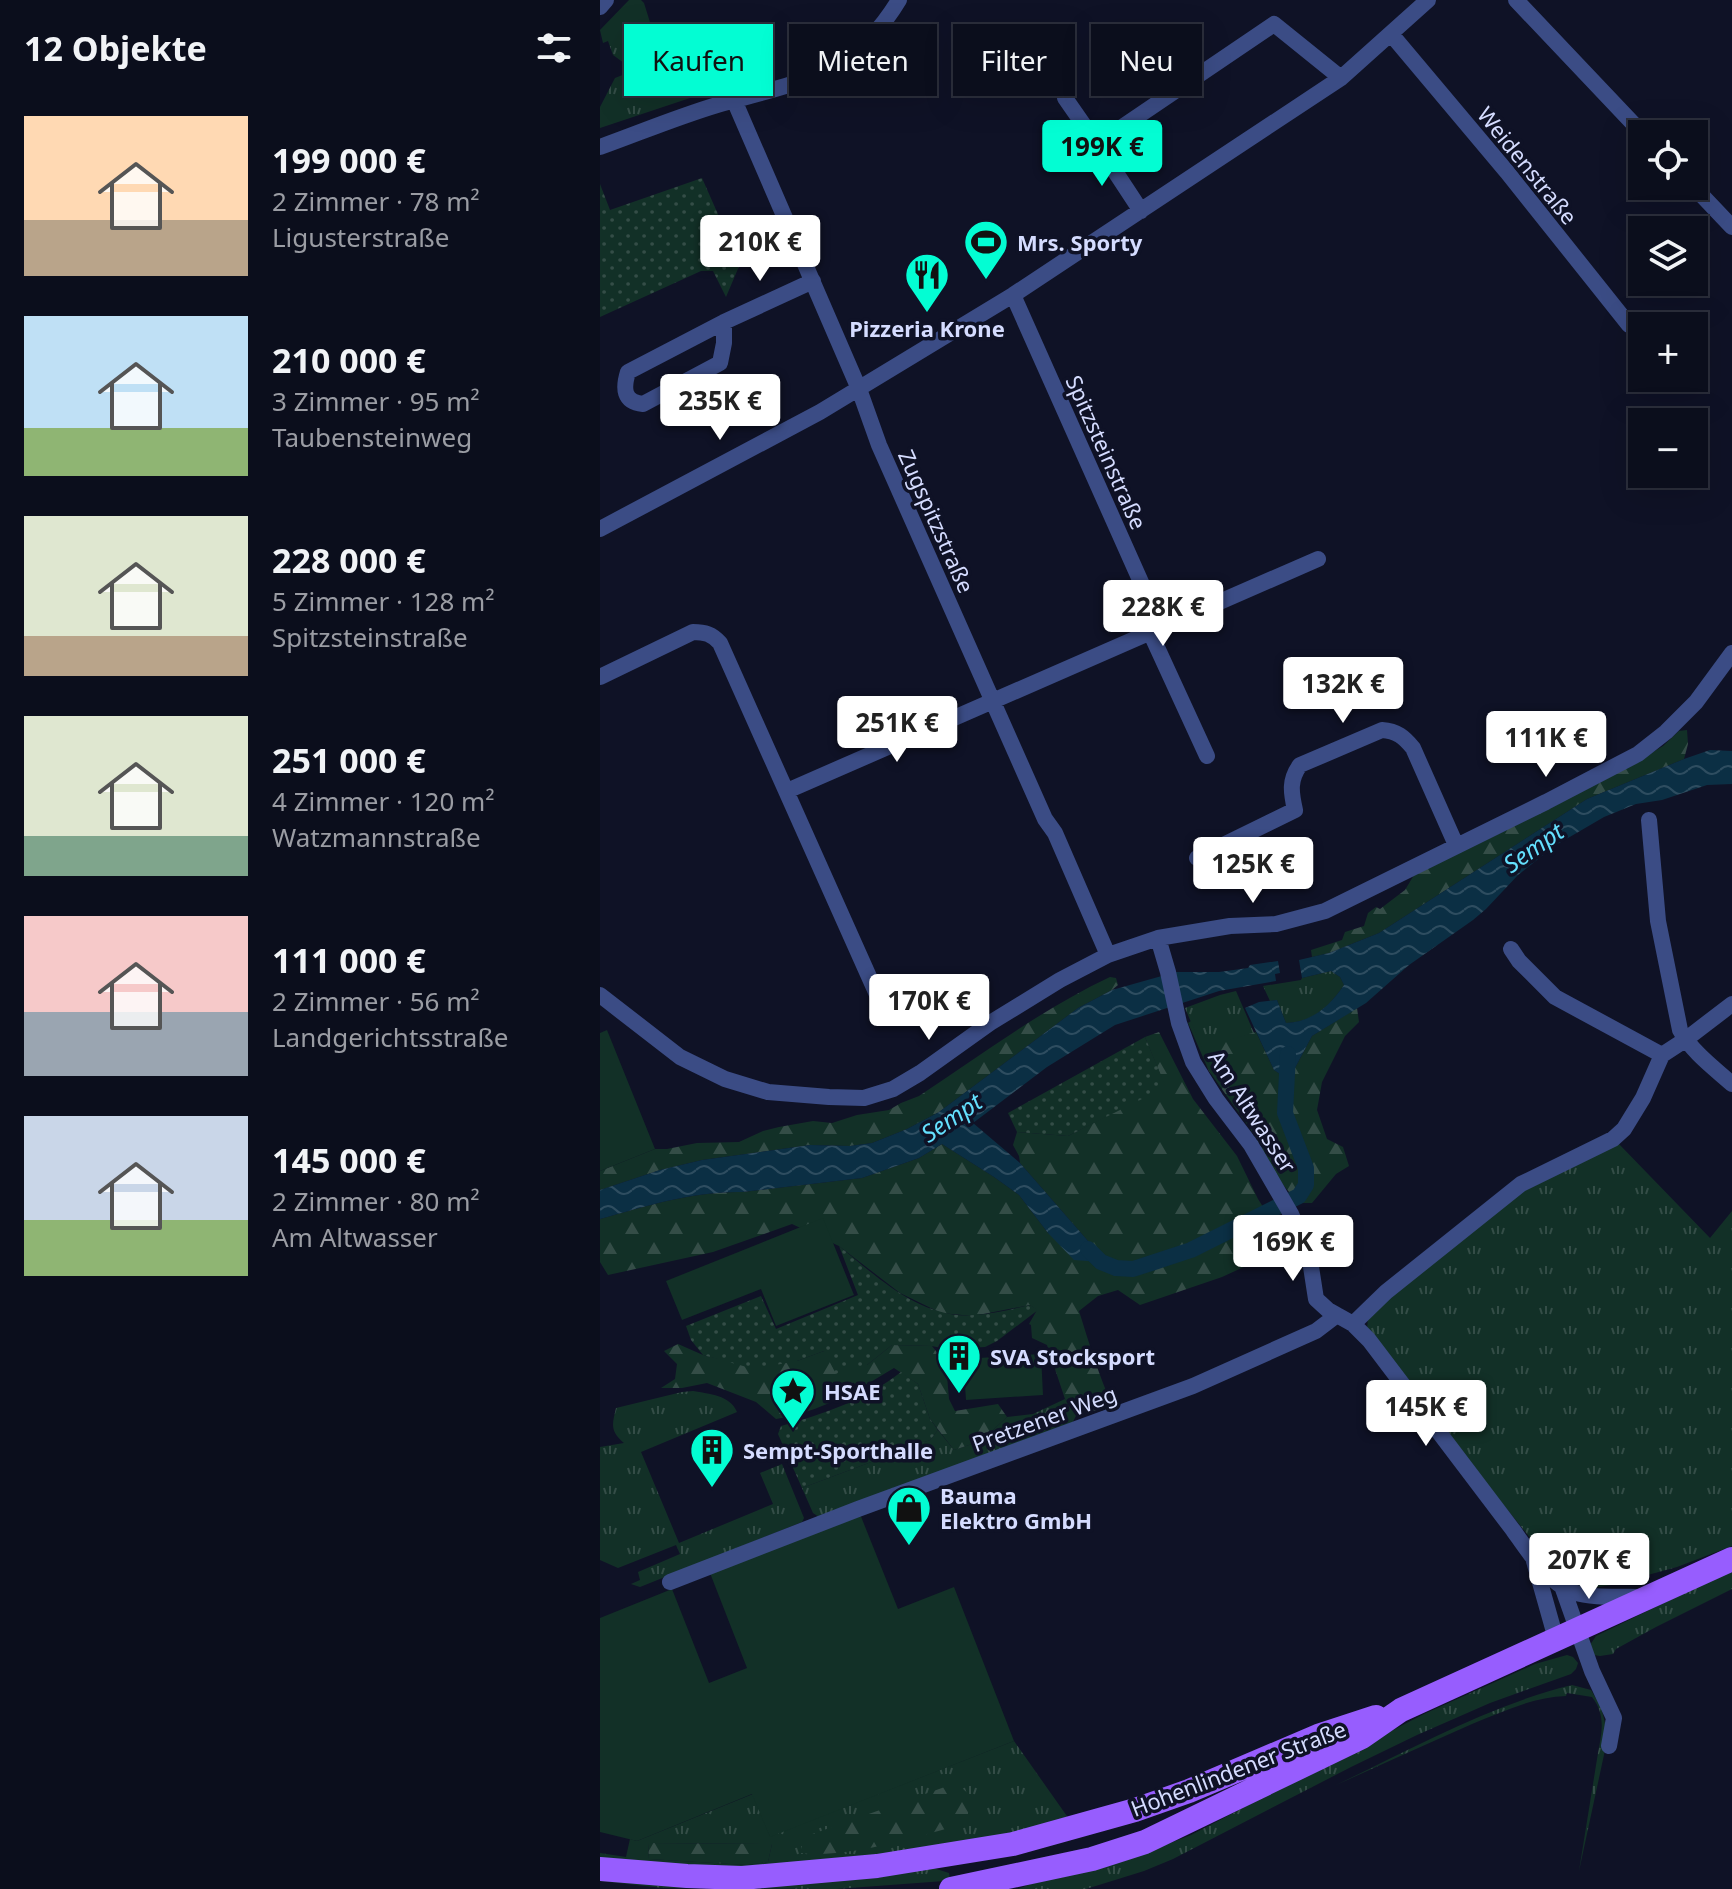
<!DOCTYPE html>
<html lang="de">
<meta charset="utf-8">
<style>
:root{--surface:#0b0e1c;--page:#141725;--text:#f1f3f6;--muted:#9a9ca3;--line:#2b2e3b;--accent:#03fdd3}
body{margin:0;font-family:"Noto Sans",sans-serif;background:var(--page);color:var(--text);height:100vh;display:flex;flex-direction:column;font-size:30px;white-space:nowrap}
*{box-sizing:border-box;margin:0}
p{font-size:26px;color:var(--muted)}
.icon{flex:none;width:44px;height:44px;fill:none;stroke:currentColor;stroke-width:2;stroke-linecap:round;stroke-linejoin:round}
.map{position:relative;flex:1;overflow:hidden}
.panel{display:flex;flex-direction:column;background:var(--surface);width:600px}
.panel>*{flex:none}
.banner{position:absolute;left:24px;top:24px;width:760px;height:72px;display:flex;gap:16px}
.tools{position:absolute;left:1028px;top:120px;display:grid;gap:16px}
.tools a{display:grid;place-items:center;width:80px;height:80px;border-radius:0px;background:var(--surface);box-shadow:0 8px 32px #0002,0 0 0 2px var(--line);font-size:40px}
.price{position:absolute;translate:-50% -68px;padding:0 18px;border-radius:8px;background:#fff;color:#222;font-size:26px;line-height:52px;filter:drop-shadow(0 2px 4px #0008)}
.price::after{content:'';position:absolute;left:50%;top:48px;width:24px;height:18px;margin-left:-12px;background:inherit;clip-path:polygon(0 0,100% 0,50% 100%)}
.price.current{background:var(--accent);color:#111}
ul{padding:0;list-style:none}
li{display:flex;align-items:center;gap:24px;height:200px;padding:0 24px}
li span{display:grid;place-items:center;flex:none;width:224px;height:160px;border-radius:0px;color:#555}
li>.icon{margin-inline-start:auto}
span .icon{width:96px;height:96px;fill:#fffc;stroke-width:1}
li b{font-size:34px}
h2{display:flex;justify-content:space-between;align-items:center;height:96px;padding:0 24px;font-size:34px}
.tag{padding:0 28px;border-radius:0px;background:var(--surface);box-shadow:0 8px 32px #0002,0 0 0 2px var(--line);font-size:28px;line-height:72px}
.tag.current{background:var(--accent);color:#111}
main{display:flex;flex:1;min-height:0}
.map>svg:first-child{display:block}
.grass{fill:url(#grass-tufts);fill-rule:evenodd}
.forest{fill:url(#forest-firs)}
.park{fill:url(#park-dots)}
.pitch{fill:#123027}
.water{fill:url(#water-waves)}
.lines{fill:none;stroke-linecap:round;stroke-linejoin:round}
.canal{stroke:#0b2f44;stroke-width:16}
.minor{stroke:#3b4c85;stroke-width:16}
.primary{stroke:#975dfe;stroke-width:24}
.labels{text-anchor:middle;dominant-baseline:central;stroke-width:7;stroke-linejoin:round;paint-order:stroke}
.street-label{font-size:22px;fill:#d5dcff;stroke:#0f1226}
.poi-label{font-size:22px;font-weight:bold;fill:#d5dcff;stroke:#0f1226;text-anchor:start}
.water-label{font-size:24px;font-style:italic;fill:#64e0fe;stroke:#0f1226}
</style>
<main>
<section class="panel">
<h2>12 Objekte<svg class="icon" aria-label="filters" viewBox="0 0 24 24"><path d="M4 7h16M4 17h16"/><circle cx="9" cy="7" r="2"/><circle cx="15" cy="17" r="2"/></svg></h2>
<ul>
<li><span style="background:linear-gradient(#ffd9b3 65%,#b9a48a 0)"><svg class="icon" aria-label="home" viewBox="0 0 24 24"><path d="M3 11l9-7 9 7M6 9v11h12V9"/></svg></span><div><b>199 000 €</b><p>2 Zimmer · 78 m²</p><p>Ligusterstraße</p></div></li>
<li><span style="background:linear-gradient(#bfe0f5 70%,#8fb573 0)"><svg class="icon" aria-label="home" viewBox="0 0 24 24"><path d="M3 11l9-7 9 7M6 9v11h12V9"/></svg></span><div><b>210 000 €</b><p>3 Zimmer · 95 m²</p><p>Taubensteinweg</p></div></li>
<li><span style="background:linear-gradient(#dfe7d0 75%,#b9a48a 0)"><svg class="icon" aria-label="home" viewBox="0 0 24 24"><path d="M3 11l9-7 9 7M6 9v11h12V9"/></svg></span><div><b>228 000 €</b><p>5 Zimmer · 128 m²</p><p>Spitzsteinstraße</p></div></li>
<li><span style="background:linear-gradient(#dfe7d0 75%,#7fa58c 0)"><svg class="icon" aria-label="home" viewBox="0 0 24 24"><path d="M3 11l9-7 9 7M6 9v11h12V9"/></svg></span><div><b>251 000 €</b><p>4 Zimmer · 120 m²</p><p>Watzmannstraße</p></div></li>
<li><span style="background:linear-gradient(#f6c9c9 60%,#9aa5b1 0)"><svg class="icon" aria-label="home" viewBox="0 0 24 24"><path d="M3 11l9-7 9 7M6 9v11h12V9"/></svg></span><div><b>111 000 €</b><p>2 Zimmer · 56 m²</p><p>Landgerichtsstraße</p></div></li>
<li><span style="background:linear-gradient(#c9d6e8 65%,#8fb573 0)"><svg class="icon" aria-label="home" viewBox="0 0 24 24"><path d="M3 11l9-7 9 7M6 9v11h12V9"/></svg></span><div><b>145 000 €</b><p>2 Zimmer · 80 m²</p><p>Am Altwasser</p></div></li>
</ul>
</section>
<div class="map">
<svg width="1132" height="1889" viewBox="0 0 1132 1889">
<defs>
<pattern id="grass-tufts" width="24" height="20" patternUnits="userSpaceOnUse" patternTransform="scale(2)"><rect width="24" height="20" fill="#123027"/><path d="M3 7l-1-3M5 7V3M7 7l1-3M15 17l-1-3M17 17v-4M19 17l1-3" fill="none" stroke="#344d47"/></pattern>
<pattern id="forest-firs" width="22" height="20" patternUnits="userSpaceOnUse" patternTransform="scale(2)"><rect width="22" height="20" fill="#123027"/><path d="M5 1l3.5 6h-7zM16 11l3.5 6h-7z" fill="#344d47"/></pattern>
<pattern id="park-dots" width="8" height="8" patternUnits="userSpaceOnUse" patternTransform="scale(2)"><rect width="8" height="8" fill="#123027"/><path d="M2 2h.1M6 6h.1" fill="none" stroke="#344d47" stroke-width="1.8" stroke-linecap="round"/></pattern>
<pattern id="water-waves" width="16" height="10" patternUnits="userSpaceOnUse" patternTransform="scale(2)"><rect width="16" height="10" fill="#0b2f44"/><path d="M0 5q4-4 8 0t8 0" fill="none" stroke="#2e4d60"/></pattern>
</defs>
<rect width="100%" height="100%" fill="#0f1226"/>
<path class="grass" d="M29 0H41L44 3 53 32 63 48 43 59 24 63 13 55 8 41 3 43 0 30Z
M76 50C93 61 99 73 108 92L0 128V107L15 78 45 66Z
M731 971 740 977 744 985C729 1007 713 1022 686 1023L677 1000 670 1001 663 986 701 980 702 978Z
M636 991 654 1033 602 1048 585 1008 620 995Z
M1018 1143 1110 1238 1132 1211V1546L1077 1567 1011 1585 993 1588 980 1586 961 1576 822 1404 767 1330 768 1317 912 1195Z
M93 1391C109 1394 130 1395 137 1412L41 1452 79 1543 173 1504 160 1473 182 1464 204 1518 202 1522 40 1587 31 1584 40 1580 38 1572 80 1554 76 1545 18 1568 0 1560V1447L24 1443C10 1431 12 1425 16 1408L82 1392Z
M465 1399 477 1414 469 1429 219 1517 213 1513 202 1488 330 1440 338 1430 354 1450 381 1441 407 1417 433 1414Z
M1132 1570V1589L1056 1627 1016 1649 1013 1654 1000 1656 994 1655 990 1645 996 1636Z
M967 1655 973 1657 978 1663 976 1669 971 1674 890 1703 817 1735 751 1767 573 1859 544 1871 486 1889H418L431 1884 547 1852 591 1835 824 1714 935 1664Z
M972 1685 991 1690 1001 1707 1005 1723V1750L979 1871 998 1753C1002 1732 1006 1715 992 1697L967 1693 966 1696C933 1697 902 1712 872 1724 826 1744 781 1765 736 1785 811 1749 890 1705 972 1685Z
M414 1741 469 1819 424 1831 320 1850 167 1868 0 1863V1853L26 1857 30 1839 37 1841 153 1794 170 1836ZM48 1843 172 1844 168 1862 147 1865 49 1859Z
M330 1867 349 1873 350 1879 344 1881 236 1889 63 1888 0 1881V1875Z"/>
<path class="forest" d="M1087 730 1088 744 1084 759 987 799 779 933 729 953 712 957 711 950 742 940 745 932 764 926 768 913 776 907 780 909 805 890 817 870 1033 764 1063 746 1079 731Z
M510 977 516 978 518 985 512 990 478 1008 339 1112 307 1129 272 1143 250 1146 210 1145 102 1160 60 1170 0 1190V1171L55 1149H67L97 1143 139 1142 163 1131 179 1127 213 1121 232 1123 257 1115 289 1110 301 1103 319 1096C381 1055 442 1009 510 977Z
M757 1008 759 1022 745 1036 722 1082 717 1110 727 1139 743 1147 749 1166 736 1174 712 1203H698L676 1176 651 1130 609 1071 588 1023 591 1021 602 1047 656 1032 674 1070 683 1076 695 1068 712 1036Z
M559 1032 593 1099 637 1156 658 1199 681 1235 670 1255 622 1277 540 1305 518 1290 498 1296 479 1311C489 1343 499 1376 513 1407L477 1414 465 1399 447 1345 432 1338 431 1325 429 1324 437 1310 430 1305 373 1316 341 1313 300 1293 239 1246 192 1224 113 1252 8 1275 0 1262V1219C46 1206 94 1191 143 1192L262 1178 319 1158 342 1144 394 1177 419 1195 448 1233 501 1262 495 1249 420 1163 419 1156 413 1145 417 1132 468 1136 565 1086 545 1037Z
M78 1344 103 1355 128 1361H197L224 1351 267 1365 292 1345 332 1346 346 1364 349 1399 355 1411 398 1404 407 1417 381 1441 354 1450 330 1419 318 1384 294 1368C256 1391 220 1412 176 1419L156 1402 107 1383 82 1388H61L75 1379 77 1364 64 1351Z
M356 1783 370 1795 367 1823C318 1836 249 1859 200 1853L204 1837Z
M48 1843 172 1844 168 1862 147 1865 49 1859Z"/>
<path class="park" d="M102 178 140 264 126 297 113 271H101L0 317V184L10 210Z
M545 1037 566 1087 468 1136 417 1132 408 1113Z
M239 1246C277 1277 322 1320 375 1315 393 1314 412 1309 430 1305L438 1310 397 1341 385 1347 346 1349 332 1346 292 1345 267 1365 236 1374 224 1351 197 1361 154 1369 103 1355 91 1340 86 1326 161 1296 176 1329 258 1295Z
M301 1372 318 1384 330 1419 338 1430 330 1440 202 1488 178 1434 181 1426C223 1414 266 1400 301 1372Z"/>
<path class="pitch" d="M7 1030 55 1149 0 1171V1033Z
M223 1218 254 1295 176 1326 161 1289 82 1320 66 1281Z
M441 1354 443 1395 366 1400 363 1359Z
M260 1514 298 1609 354 1587 414 1741 170 1837 152 1794 37 1841 0 1832V1618L72 1589 109 1683 147 1668 110 1573Z"/>
<path class="water" d="M1110 750 1132 751V784L1107 785 1062 800 1036 804 1004 817 956 845 918 875 886 909 873 920 809 965 766 1003 712 1036 695 1068 683 1076 674 1070 645 1008 659 1002 677 1000 686 1023C712 1022 730 1006 744 985L740 977 731 971 702 978 699 960 729 953 779 933 987 799 1084 759Z
M678 961 680 973 675 974 676 981 619 991 515 1025 447 1067 373 1123 420 1163 495 1249 501 1262 474 1260 448 1233 419 1195 394 1177 342 1144 319 1158 262 1178 142 1192C94 1191 46 1206 0 1219V1190L60 1170 102 1160 210 1145 250 1146 272 1143 307 1129 339 1112 478 1008 512 990 576 972H619L648 968 650 965Z"/>
<g class="lines">
<path class="canal" d="M488 1249 501 1262 516 1268 533 1269 591 1250 699 1196 706 1185V1168L685 1113 688 1054"/>
<path class="minor" d="M916 0 1043 134
M0 7 6 0
M791 34 907 172 1029 325
M465 98 497 144 674 24 741 78
M134 100 259 389 279 445 445 819 455 833 508 955
M497 144 541 211
M0 147C39 133 77 117 117 105 155 94 200 85 235 66 261 52 284 25 299 0
M1093 186 1132 227
M413 295 561 627
M124 322V343L120 363 43 404C23 402 23 388 28 372L124 322 213 281
M0 529 220 412 413 295 741 78 828 0
M550 632 607 756
M0 677 93 632C105 632 112 634 120 643L279 999
M187 791 718 559
M1049 820 1058 921 1080 1030C1092 1052 1114 1068 1132 1084
M597 858 695 810C691 792 689 780 700 765L782 730C797 731 804 737 813 748L856 845
M558 938 568 972 579 1023 593 1062 616 1099 651 1145 691 1214 709 1254 716 1299 728 1310 753 1324 769 1340 913 1530C928 1551 948 1583 973 1592 994 1599 1020 1596 1042 1597
M911 949 919 961 955 997 1062 1055
M0 995 80 1057 125 1079 168 1092 229 1097 264 1098 293 1089 320 1073 390 1023 460 980 508 955 558 938 630 926 676 924 725 911 946 802 1038 754 1066 732 1096 702 1132 653
M753 1324 786 1292 921 1184 1013 1139 1024 1129 1043 1098 1062 1055 1085 1040 1132 1004
M934 1561 956 1639
M70 1582 258 1509 593 1386 716 1331 737 1315
M962 1586 992 1671 1014 1718 1009 1746"/>
<path class="primary" d="M0 1869 87 1876 142 1878 277 1866 413 1844 535 1810 589 1791 718 1736 776 1717
M351 1889 492 1859 545 1842 762 1737 801 1710 1132 1559"/>
</g>
<defs>
<g id="stadium-pin" transform="scale(2.3)"><path d="M0 17L-7.5 6A9.5 9.5 0 1 1 7.5 6Z" fill="#03fdd3" stroke="#0f1226"/><path d="M0-5a6.5 5 0 1 0 0 10a6.5 5 0 1 0 0-10ZM-3.5-1.8h7v3.6h-7Z" fill="#111"/></g>
<g id="restaurant-pin" transform="scale(2.3)"><path d="M0 17L-7.5 6A9.5 9.5 0 1 1 7.5 6Z" fill="#03fdd3" stroke="#0f1226"/><path d="M-5-6h1v4h1v-4h1v4h1v-4h1v5L-1.5 .5V6h-2V.5L-5-1ZM5-6V6H3V1.5H1.5Q1.5-4 5-6Z" fill="#111"/></g>
<g id="building-pin" transform="scale(2.3)"><path d="M0 17L-7.5 6A9.5 9.5 0 1 1 7.5 6Z" fill="#03fdd3" stroke="#0f1226"/><path d="M-4-6H4V6H1V3H-1V6H-4ZM-2.5-4.3h1.7v1.8h-1.7ZM.8-4.3h1.7v1.8H.8ZM-2.5-1h1.7V.8h-1.7ZM.8-1h1.7V.8H.8Z" fill="#111"/></g>
<g id="sight-pin" transform="scale(2.3)"><path d="M0 17L-7.5 6A9.5 9.5 0 1 1 7.5 6Z" fill="#03fdd3" stroke="#0f1226"/><path d="M0-6L1.8-2.2L6-1.7L2.9 1.2L3.7 5.4L0 3.3L-3.7 5.4L-2.9 1.2L-6-1.7L-1.8-2.2Z" fill="#111"/></g>
<g id="shop-pin" transform="scale(2.3)"><path d="M0 17L-7.5 6A9.5 9.5 0 1 1 7.5 6Z" fill="#03fdd3" stroke="#0f1226"/><path d="M-5-2.5h2.3a2.7 3.5 0 0 1 5.4 0H5L5.5 6h-11ZM-1.5-2.5h3a1.5 2.3 0 0 0-3 0Z" fill="#111"/></g>
</defs>
<g fill-rule="evenodd">
<use href="#stadium-pin" x="386" y="242"/>
<use href="#restaurant-pin" x="327" y="275"/>
<use href="#building-pin" x="359" y="1356"/>
<use href="#sight-pin" x="193" y="1391"/>
<use href="#building-pin" x="112" y="1450"/>
<use href="#shop-pin" x="309" y="1508"/>
</g>
<g class="labels">
<g class="street-label">
<text transform="translate(928 165) rotate(51)">Weidenstraße</text>
<text transform="translate(507 452) rotate(66)">Spitzsteinstraße</text>
<text transform="translate(337 521) rotate(66)">Zugspitzstraße</text>
<text transform="translate(653 1111) rotate(57)">Am Altwasser</text>
<text transform="translate(444 1418) rotate(-20)">Pretzener Weg</text>
<text transform="translate(638 1768) rotate(-21)">Hohenlindener Straße</text>
</g>
<g class="poi-label">
<text x="417" y="242">Mrs. Sporty</text>
<text x="327" y="328" text-anchor="middle">Pizzeria Krone</text>
<text x="390" y="1356">SVA Stocksport</text>
<text x="224" y="1391">HSAE</text>
<text x="143" y="1450">Sempt-Sporthalle</text>
<text x="340" y="1495">Bauma<tspan x="340" dy="25">Elektro GmbH</tspan></text>
</g>
<g class="water-label">
<text transform="translate(933 847) rotate(-35)">Sempt</text>
<text transform="translate(351 1117) rotate(-34)">Sempt</text>
</g>
</g>
</svg>
<div class="tools">
<a><svg class="icon" aria-label="locate" viewBox="0 0 24 24"><circle cx="12" cy="12" r="6"/><path d="M12 2v4M12 18v4M2 12h4M18 12h4"/></svg></a>
<a><svg class="icon" aria-label="layers" viewBox="0 0 24 24"><path d="M12 4l9 5-9 5-9-5zM3 14l9 5 9-5"/></svg></a>
<a>+</a>
<a>−</a>
</div>
<b class="price current" style="left:502px;top:188px">199K €</b>
<b class="price" style="left:160px;top:283px">210K €</b>
<b class="price" style="left:120px;top:442px">235K €</b>
<b class="price" style="left:563px;top:648px">228K €</b>
<b class="price" style="left:743px;top:725px">132K €</b>
<b class="price" style="left:297px;top:764px">251K €</b>
<b class="price" style="left:946px;top:779px">111K €</b>
<b class="price" style="left:653px;top:905px">125K €</b>
<b class="price" style="left:329px;top:1042px">170K €</b>
<b class="price" style="left:693px;top:1283px">169K €</b>
<b class="price" style="left:826px;top:1448px">145K €</b>
<b class="price" style="left:989px;top:1601px">207K €</b>
<div class="banner">
<a class="tag current">Kaufen</a>
<a class="tag">Mieten</a>
<a class="tag">Filter</a>
<a class="tag">Neu</a>
</div>
</div>
</main>
